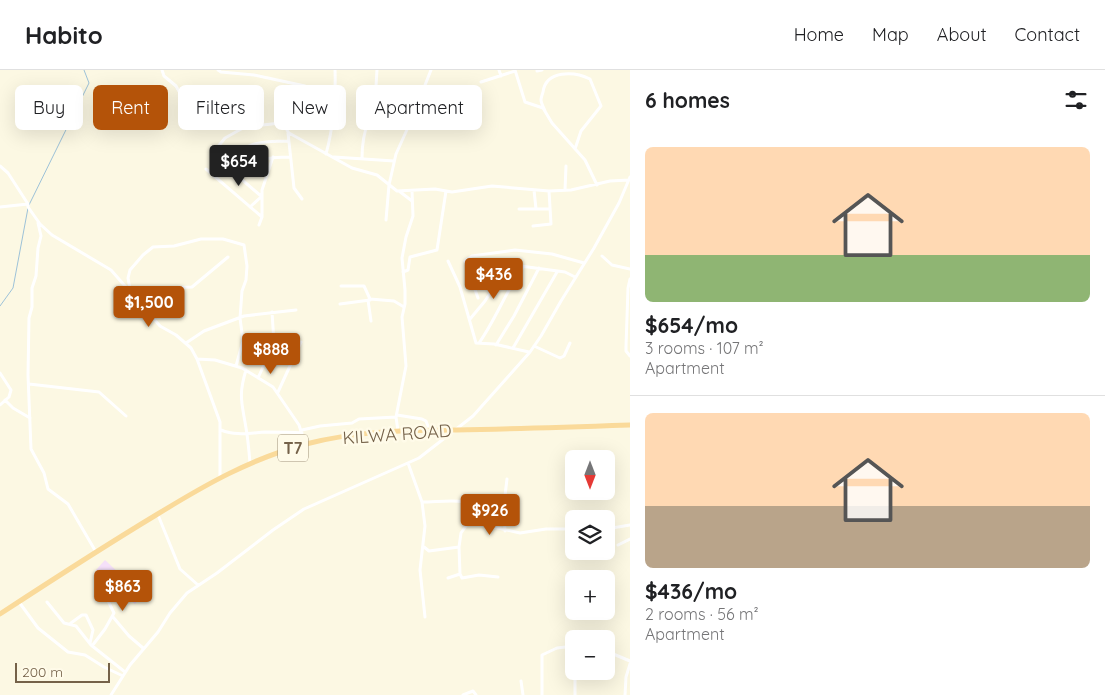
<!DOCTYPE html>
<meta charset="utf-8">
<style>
:root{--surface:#fff;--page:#f2f2f2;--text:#202124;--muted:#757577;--line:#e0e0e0;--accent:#b45309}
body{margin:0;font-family:Quicksand,sans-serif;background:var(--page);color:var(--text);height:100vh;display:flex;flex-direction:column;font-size:19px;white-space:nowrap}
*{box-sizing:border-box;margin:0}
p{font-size:16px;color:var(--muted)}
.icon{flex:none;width:28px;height:28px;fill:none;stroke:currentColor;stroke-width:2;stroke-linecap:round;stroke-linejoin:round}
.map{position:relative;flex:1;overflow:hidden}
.drawer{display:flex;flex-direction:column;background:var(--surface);width:475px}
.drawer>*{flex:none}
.hud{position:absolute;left:15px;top:15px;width:475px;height:45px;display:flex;gap:10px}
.needle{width:32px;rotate:180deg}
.buttons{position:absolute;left:565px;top:380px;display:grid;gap:10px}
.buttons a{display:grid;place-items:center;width:50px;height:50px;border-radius:8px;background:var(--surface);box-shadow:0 5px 20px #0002;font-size:25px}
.scale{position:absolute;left:15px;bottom:12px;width:95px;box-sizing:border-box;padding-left:5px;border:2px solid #756249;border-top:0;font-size:14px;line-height:18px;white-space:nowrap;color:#756249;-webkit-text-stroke:4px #fffbe9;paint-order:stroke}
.price{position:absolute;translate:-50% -42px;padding:0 11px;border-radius:5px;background:var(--accent);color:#fff;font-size:16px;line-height:32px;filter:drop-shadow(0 1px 2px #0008)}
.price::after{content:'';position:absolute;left:50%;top:30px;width:15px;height:11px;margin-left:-8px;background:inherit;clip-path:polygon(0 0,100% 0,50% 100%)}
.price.selected{background:#222;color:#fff}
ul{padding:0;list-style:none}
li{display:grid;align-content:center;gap:10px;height:265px;padding:0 15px}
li+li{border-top:1px solid var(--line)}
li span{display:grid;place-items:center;height:155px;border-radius:8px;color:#555}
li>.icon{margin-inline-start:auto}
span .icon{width:90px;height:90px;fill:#fffc;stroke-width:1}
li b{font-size:21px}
h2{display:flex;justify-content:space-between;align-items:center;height:60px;padding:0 15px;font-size:21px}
.chip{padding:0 18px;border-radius:8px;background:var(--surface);box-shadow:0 5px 20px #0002;font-size:18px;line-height:45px}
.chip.selected{background:var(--accent);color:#fff}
header{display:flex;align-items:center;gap:30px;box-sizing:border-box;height:70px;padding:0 25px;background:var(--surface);border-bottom:1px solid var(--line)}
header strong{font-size:24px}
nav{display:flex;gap:28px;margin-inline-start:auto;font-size:18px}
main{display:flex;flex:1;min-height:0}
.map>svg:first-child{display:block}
.education{fill:#f5e0f9}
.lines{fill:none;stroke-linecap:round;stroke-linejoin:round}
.stream{stroke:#9dc2d8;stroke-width:1}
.minor{stroke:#fff;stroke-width:3}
.trunk{stroke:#fada9a;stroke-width:5}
.labels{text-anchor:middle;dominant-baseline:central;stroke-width:5;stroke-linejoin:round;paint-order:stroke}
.shield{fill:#fffbe9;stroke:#9e9079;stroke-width:1}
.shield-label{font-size:16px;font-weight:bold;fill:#756249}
.street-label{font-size:18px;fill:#756249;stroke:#fffbe9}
</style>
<header>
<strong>Habito</strong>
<nav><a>Home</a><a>Map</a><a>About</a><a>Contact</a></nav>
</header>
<main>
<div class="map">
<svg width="630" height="625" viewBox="0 0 630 625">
<rect width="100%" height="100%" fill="#fcf8e3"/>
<path class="education" d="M105 490 142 525 135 534 96 500Z"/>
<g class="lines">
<path class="stream" d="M29 135 89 13 84 0
M0 236 13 218 28 138"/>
<path class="minor" d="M162 0 164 6 176 16 185 32 209 46 227 53 245 57 289 52
M218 0 221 2 254 5 305 16
M377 0 374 47 410 53
M499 0 501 6
M515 0 525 32 543 38 552 53 585 90 597 115
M537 1 542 0
M481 12 515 1
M296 14 287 60 289 63 352 98 377 105 397 121 435 119 452 122 492 116 549 121 571 120 610 111 629 110
M545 41C544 38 541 33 541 30 541 28 542 25 543 22 546 0 574 1 590 9L601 36 581 61 575 79
M243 58 225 68 212 84 261 126
M288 63 294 118 302 129
M326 84C333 59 336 26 335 0
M334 87 394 91
M362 88C362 75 364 62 369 49L374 48
M223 93C246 73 258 71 288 71
M0 96 8 103 28 134V137L40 154 52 165 111 200 160 256 176 265 191 278 197 289 220 352V407
M206 99 262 147
M236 104C253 89 268 87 290 87
M534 120 536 139
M565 120 566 96
M399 121 412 131
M0 137 28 134
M250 137 261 127
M519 139H549
M386 150 389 115 396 84 410 53 431 0
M38 153 41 166 38 178 36 206 32 218V237L29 248 28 305 31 379 44 403 48 419 68 434 96 482
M259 155 262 147V120L273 87
M533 156 551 154 549 121
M602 186 612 195 630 199
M448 191 460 217 476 273 494 274 529 282
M403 202 408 200 410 187 437 180 446 121
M470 202 513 195 565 202 575 207
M630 209 628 218 626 276V281L630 286
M341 216H364L370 229 394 231 404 237
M130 219 128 208 130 200 143 185 153 177 174 176 201 169H223L244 175 247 196 246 210 242 221 240 248 243 271 236 296
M478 228 465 191 472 186 515 180 552 184 584 193
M137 229 155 220 162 218 192 217 228 187
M368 230 371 251
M340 234 370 230
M470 249 485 231 507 197
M186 273 204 261 244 246 296 240
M479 273C496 249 506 221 523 197
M496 275 514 246 539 198
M534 276 560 288 564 286 570 273
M513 278 557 202
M197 289 215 290 242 298 273 317 299 355 305 374
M246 300C238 326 242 333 246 358 248 369 249 381 250 393
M0 303 11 320 9 327 0 335
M258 308 274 273 272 242
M29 314 99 322 126 346
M278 322 301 272
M5 330 13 338 30 348
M397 345 422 349 426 351 429 359
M221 360C235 366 250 363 265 362 277 362 290 362 302 363
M302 360 320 356 352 353 359 349 396 347
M398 361 396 347 406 296 402 247 405 234V220L402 188 406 167 413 146 412 121
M408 393 422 432 425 456 420 500 425 547
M422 432C443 432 469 426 486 441L489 456 520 463 546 459H574
M158 445 180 499 198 515
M606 459 630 455
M505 461 504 434 507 409
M618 475 630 469
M424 477 429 481 459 477
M460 504 462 508 479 505 498 507
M448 508 460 504 459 477 461 463 473 446 477 434
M19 532 38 558 68 582 85 585 104 597 123 606
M47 532 64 553 76 556 91 575 125 602
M113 547 129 566 143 578
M71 553 82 545H86L93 560 90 573
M92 576 105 559 114 543 95 504
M606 581 630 591
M575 601V625
M521 611 523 625
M111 625 130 595 158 562 170 543 187 523 217 503 273 460 304 439 419 388 473 346 530 282 541 266 561 231 594 178 619 133 630 107
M463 625 473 621 476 625
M542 625V585L557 578 574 576
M625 625 626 607 630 594"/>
<path class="trunk" d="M0 544C52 510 103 477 156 445 205 415 250 389 306 374 356 361 405 360 456 360 514 359 572 357 630 355"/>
</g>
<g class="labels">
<rect class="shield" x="278" y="364.5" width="30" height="27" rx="4"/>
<g class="shield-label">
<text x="293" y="378">T7</text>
</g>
<g class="street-label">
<text transform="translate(397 364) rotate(-4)">KILWA ROAD</text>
</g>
</g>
</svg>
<div class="buttons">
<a><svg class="needle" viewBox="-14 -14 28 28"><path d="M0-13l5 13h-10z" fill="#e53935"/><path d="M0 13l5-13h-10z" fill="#757577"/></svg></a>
<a><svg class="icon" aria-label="layers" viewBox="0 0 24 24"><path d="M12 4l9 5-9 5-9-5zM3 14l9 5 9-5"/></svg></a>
<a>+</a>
<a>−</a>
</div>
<div class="scale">200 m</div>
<b class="price selected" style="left:239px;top:117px">$654</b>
<b class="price" style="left:494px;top:230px">$436</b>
<b class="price" style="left:149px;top:258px">$1,500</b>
<b class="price" style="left:271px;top:305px">$888</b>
<b class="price" style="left:490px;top:466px">$926</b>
<b class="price" style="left:123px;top:542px">$863</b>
<div class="hud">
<a class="chip">Buy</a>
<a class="chip selected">Rent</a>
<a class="chip">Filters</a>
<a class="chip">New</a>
<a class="chip">Apartment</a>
</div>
</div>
<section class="drawer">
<h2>6 homes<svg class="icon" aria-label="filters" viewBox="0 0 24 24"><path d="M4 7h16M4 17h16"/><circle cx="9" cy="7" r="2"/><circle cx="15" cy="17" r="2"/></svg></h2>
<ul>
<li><span style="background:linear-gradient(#ffd9b3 70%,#8fb573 0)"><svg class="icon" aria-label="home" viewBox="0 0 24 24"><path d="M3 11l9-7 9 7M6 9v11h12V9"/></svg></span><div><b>$654/mo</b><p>3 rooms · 107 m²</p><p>Apartment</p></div></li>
<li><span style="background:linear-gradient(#ffd9b3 60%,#b9a48a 0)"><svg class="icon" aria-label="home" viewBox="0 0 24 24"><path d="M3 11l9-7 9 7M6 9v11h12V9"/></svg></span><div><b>$436/mo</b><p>2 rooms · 56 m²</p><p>Apartment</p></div></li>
</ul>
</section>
</main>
